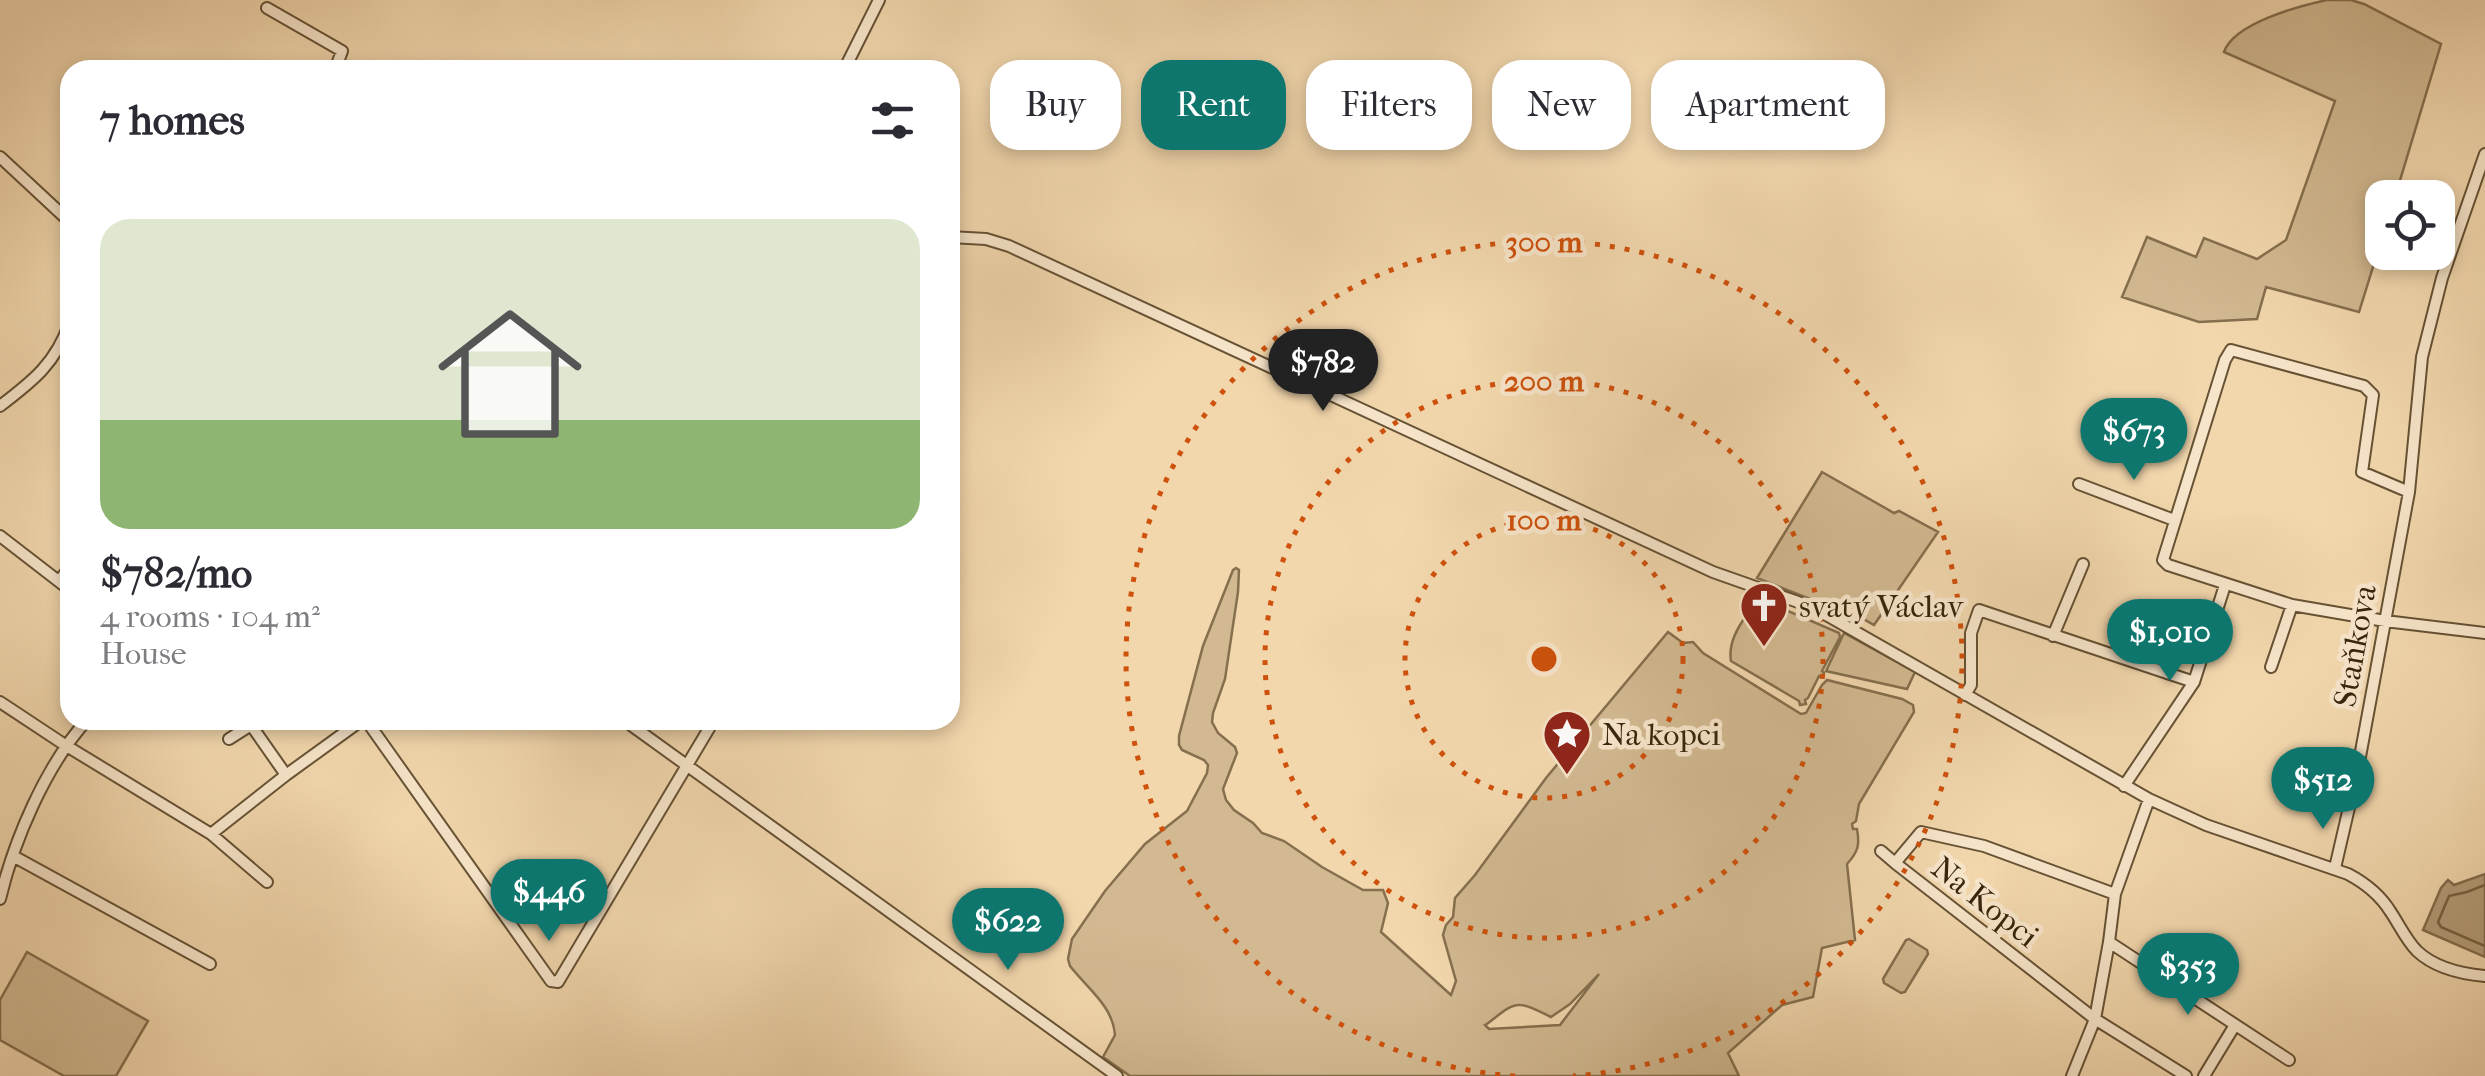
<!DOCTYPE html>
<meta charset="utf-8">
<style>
:root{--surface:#fff;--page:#f2f2f3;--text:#2b2b33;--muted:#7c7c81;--accent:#0f766e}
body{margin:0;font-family:"IM FELL French Canon",serif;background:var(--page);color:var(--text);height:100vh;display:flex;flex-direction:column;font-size:38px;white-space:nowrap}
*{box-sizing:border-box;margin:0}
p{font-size:32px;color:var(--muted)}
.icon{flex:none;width:55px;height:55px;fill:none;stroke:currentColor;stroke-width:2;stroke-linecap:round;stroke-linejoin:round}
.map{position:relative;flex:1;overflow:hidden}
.panel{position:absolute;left:60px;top:60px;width:900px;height:670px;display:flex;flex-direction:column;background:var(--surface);border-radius:30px;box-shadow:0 5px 15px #0003}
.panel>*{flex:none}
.banner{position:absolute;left:990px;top:60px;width:950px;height:90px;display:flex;gap:20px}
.fabs{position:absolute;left:2365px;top:180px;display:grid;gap:20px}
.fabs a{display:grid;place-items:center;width:90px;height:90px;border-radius:20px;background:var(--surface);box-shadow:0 5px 15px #0003;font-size:50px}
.price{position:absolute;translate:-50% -85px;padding:0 22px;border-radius:35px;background:var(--accent);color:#fff;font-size:32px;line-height:65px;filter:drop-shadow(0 2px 5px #0008)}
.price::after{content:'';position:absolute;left:50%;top:60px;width:30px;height:22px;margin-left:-15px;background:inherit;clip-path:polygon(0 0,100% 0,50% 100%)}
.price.selected{background:#222;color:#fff}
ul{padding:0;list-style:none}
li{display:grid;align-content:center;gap:20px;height:530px;padding:0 40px}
li span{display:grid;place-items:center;height:310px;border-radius:30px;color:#555}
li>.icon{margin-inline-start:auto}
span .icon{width:180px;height:180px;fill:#fffc;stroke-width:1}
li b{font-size:42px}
h2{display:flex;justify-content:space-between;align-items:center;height:120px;padding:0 40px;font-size:42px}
.pill{padding:0 35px;border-radius:30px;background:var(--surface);box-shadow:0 5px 15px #0003;font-size:35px;line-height:90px}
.pill.selected{background:var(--accent);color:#fff}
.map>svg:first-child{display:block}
.green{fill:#d2b991;stroke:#856f4e;stroke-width:2.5;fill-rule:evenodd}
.water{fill:#b39a76;stroke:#826b4b;stroke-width:2.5}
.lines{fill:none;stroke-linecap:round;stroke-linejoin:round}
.shore{stroke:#766040;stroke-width:2.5}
.minor-casing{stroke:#665234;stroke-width:14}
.minor{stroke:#f7e5ca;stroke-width:10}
.ring{fill:none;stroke:#ce510c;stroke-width:5;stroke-dasharray:5 10}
.labels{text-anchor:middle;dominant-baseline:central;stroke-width:9;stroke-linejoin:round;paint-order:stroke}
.poi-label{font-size:32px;fill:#38250b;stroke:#f7e5ca;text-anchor:start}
.street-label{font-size:32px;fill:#38250b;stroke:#f7e5ca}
.centre{fill:#ce510c;stroke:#f7e5ca;stroke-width:5}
.ring-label{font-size:30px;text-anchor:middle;font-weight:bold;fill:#ce510c;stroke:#f7e5ca;stroke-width:9;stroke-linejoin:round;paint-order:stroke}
</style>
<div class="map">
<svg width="2485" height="1076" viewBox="0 0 2485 1076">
<rect width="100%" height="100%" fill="#f2d7ad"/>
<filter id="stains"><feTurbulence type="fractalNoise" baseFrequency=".002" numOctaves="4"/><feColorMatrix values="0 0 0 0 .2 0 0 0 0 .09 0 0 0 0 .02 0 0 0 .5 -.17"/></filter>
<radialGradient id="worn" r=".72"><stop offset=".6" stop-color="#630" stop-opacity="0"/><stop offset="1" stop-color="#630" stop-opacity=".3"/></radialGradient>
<path class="green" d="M2327 0H2351L2364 4 2441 44 2395 197 2382 198V238L2359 312 2266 287 2257 319 2199 322 2122 297 2147 237 2196 257 2204 238 2257 259 2286 240 2335 101 2224 52C2234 23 2299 6 2327 0Z
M1822 472 1894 513 1899 511 1938 532 1874 625 1832 601 1828 606 1757 578Z
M1236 568 1239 570 1238 592 1225 679 1213 713 1212 722 1218 733 1235 747 1237 753 1223 789 1226 800 1234 810 1253 823 1262 833 1284 841 1322 867 1363 890H1383L1388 903 1381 932 1451 995 1456 981 1443 935 1446 925 1453 917 1455 898 1475 875 1546 778 1668 632 1683 643 1693 642 1703 653 1801 714 1806 713 1822 685 1827 680 1902 699 1913 705 1914 712 1859 804 1856 821 1852 824 1853 829H1857C1860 845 1858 852 1847 864L1855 940 1822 948 1813 997 1782 1005 1728 1053 1739 1076H1130L1103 1057 1115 1035C1113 1006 1087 988 1070 966L1068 959 1072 939 1105 891 1145 844 1187 811 1207 773 1208 765 1204 760 1182 750 1179 745V736L1203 646 1233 570ZM1599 974 1560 1025 1489 1029 1485 1025C1494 1020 1508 1004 1520 1005 1529 1005 1542 1013 1551 1017L1570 1004Z
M1763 600 1839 633 1840 637 1822 671 1824 673 1822 677 1819 676 1808 698 1805 700 1806 704 1800 705 1799 701 1731 661C1728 643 1738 627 1748 613L1754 616 1760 601Z
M1844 633 1915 672 1907 689 1826 671Z
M1909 939 1927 950 1928 954 1905 992 1901 993 1884 983 1883 979 1906 940Z
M27 952 148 1021 116 1076H64L0 1040V1000Z"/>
<path class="water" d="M2485 874V957L2423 930 2441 888 2448 880 2454 885Z"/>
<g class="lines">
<path class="shore" d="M2485 885 2467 892 2449 896 2438 922 2441 927 2485 946"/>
<g class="minor-casing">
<path id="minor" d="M267 8 342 51 335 70
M844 70 879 0
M0 157 70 222
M950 237 986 239 1009 246 1713 572 1798 602 1828 616 2149 799 2206 825 2348 874C2365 883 2380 895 2390 911 2399 924 2406 940 2417 951 2435 968 2462 974 2485 976
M0 406C33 381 56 363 70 322
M2079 484 2174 520
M2409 492 2362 472 2373 395 2364 386 2231 350 2225 360 2163 560 2168 565 2292 605 2385 621 2485 633
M0 536 70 590
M59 581 70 567
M2053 636 2083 564
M2271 667 2292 605
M1965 695 1971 685V633L1979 610 2194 682
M0 702 65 745 211 834 267 882
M366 720 551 981 558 982 714 720
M624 720 1117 1076
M229 739 251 725 286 775
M2124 786 2194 682 2225 585
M211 834 286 775 362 720
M1881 851 1895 863
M13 856 210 964
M2335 868 2357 773 2409 492 2422 357 2442 278 2485 154
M2115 894 1984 846 1921 832 1895 863 2095 1019 2186 1076
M0 899C14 840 46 765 87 720
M2109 942 2289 1060
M2072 1076 2095 1019 2109 942 2115 894 2149 799
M2204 1076 2235 1025"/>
</g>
<use href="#minor" class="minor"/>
</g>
<g class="ring">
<circle cx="1544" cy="659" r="139"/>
<circle cx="1544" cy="659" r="279"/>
<path d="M1515 1076A418 418 0 1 1 1573 1076"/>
</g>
<defs>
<g id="church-pin" transform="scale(2.5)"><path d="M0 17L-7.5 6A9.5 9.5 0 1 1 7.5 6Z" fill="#8f2418" stroke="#f7e5ca"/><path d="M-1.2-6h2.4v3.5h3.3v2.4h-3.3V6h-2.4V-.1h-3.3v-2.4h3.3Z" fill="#fff"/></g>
<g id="sight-pin" transform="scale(2.5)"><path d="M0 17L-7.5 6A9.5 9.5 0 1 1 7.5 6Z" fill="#8f2418" stroke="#f7e5ca"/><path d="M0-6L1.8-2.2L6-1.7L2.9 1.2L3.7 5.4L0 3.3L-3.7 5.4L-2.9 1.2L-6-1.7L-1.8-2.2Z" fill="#fff"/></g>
</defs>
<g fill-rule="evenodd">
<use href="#church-pin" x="1764" y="606"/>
<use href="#sight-pin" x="1567" y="734"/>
</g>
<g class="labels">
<g class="poi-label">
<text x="1799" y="606">svatý Václav</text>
<text x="1602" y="734">Na kopci</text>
</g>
<g class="street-label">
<text transform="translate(2355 646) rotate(-80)">Staňkova</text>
<text transform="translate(1985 902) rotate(38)">Na Kopci</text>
</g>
</g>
<circle cx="1544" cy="659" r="15" class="centre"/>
<g class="ring-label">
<text x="1544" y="252">300 m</text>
<text x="1544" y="391">200 m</text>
<text x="1544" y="530">100 m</text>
</g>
<rect width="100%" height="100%" filter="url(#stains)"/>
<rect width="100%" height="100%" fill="url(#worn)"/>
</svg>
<div class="fabs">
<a><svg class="icon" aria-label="locate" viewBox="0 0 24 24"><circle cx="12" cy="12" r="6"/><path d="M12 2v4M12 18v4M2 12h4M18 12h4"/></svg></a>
</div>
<b class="price selected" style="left:1323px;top:414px">$782</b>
<b class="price" style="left:2134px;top:483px">$673</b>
<b class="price" style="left:2170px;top:684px">$1,010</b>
<b class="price" style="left:2323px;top:832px">$512</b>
<b class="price" style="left:549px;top:944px">$446</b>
<b class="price" style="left:1008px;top:973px">$622</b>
<b class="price" style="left:2188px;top:1018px">$353</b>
<div class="banner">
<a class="pill">Buy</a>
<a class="pill selected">Rent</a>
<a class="pill">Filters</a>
<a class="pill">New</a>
<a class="pill">Apartment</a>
</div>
<section class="panel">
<h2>7 homes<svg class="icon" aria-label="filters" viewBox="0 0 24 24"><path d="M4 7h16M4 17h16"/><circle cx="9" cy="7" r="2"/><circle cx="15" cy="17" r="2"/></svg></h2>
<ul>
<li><span style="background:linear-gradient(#dfe7d0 65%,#8fb573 0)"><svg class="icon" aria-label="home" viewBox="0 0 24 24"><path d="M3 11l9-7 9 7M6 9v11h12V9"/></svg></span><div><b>$782/mo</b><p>4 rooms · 104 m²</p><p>House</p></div></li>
</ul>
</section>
</div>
